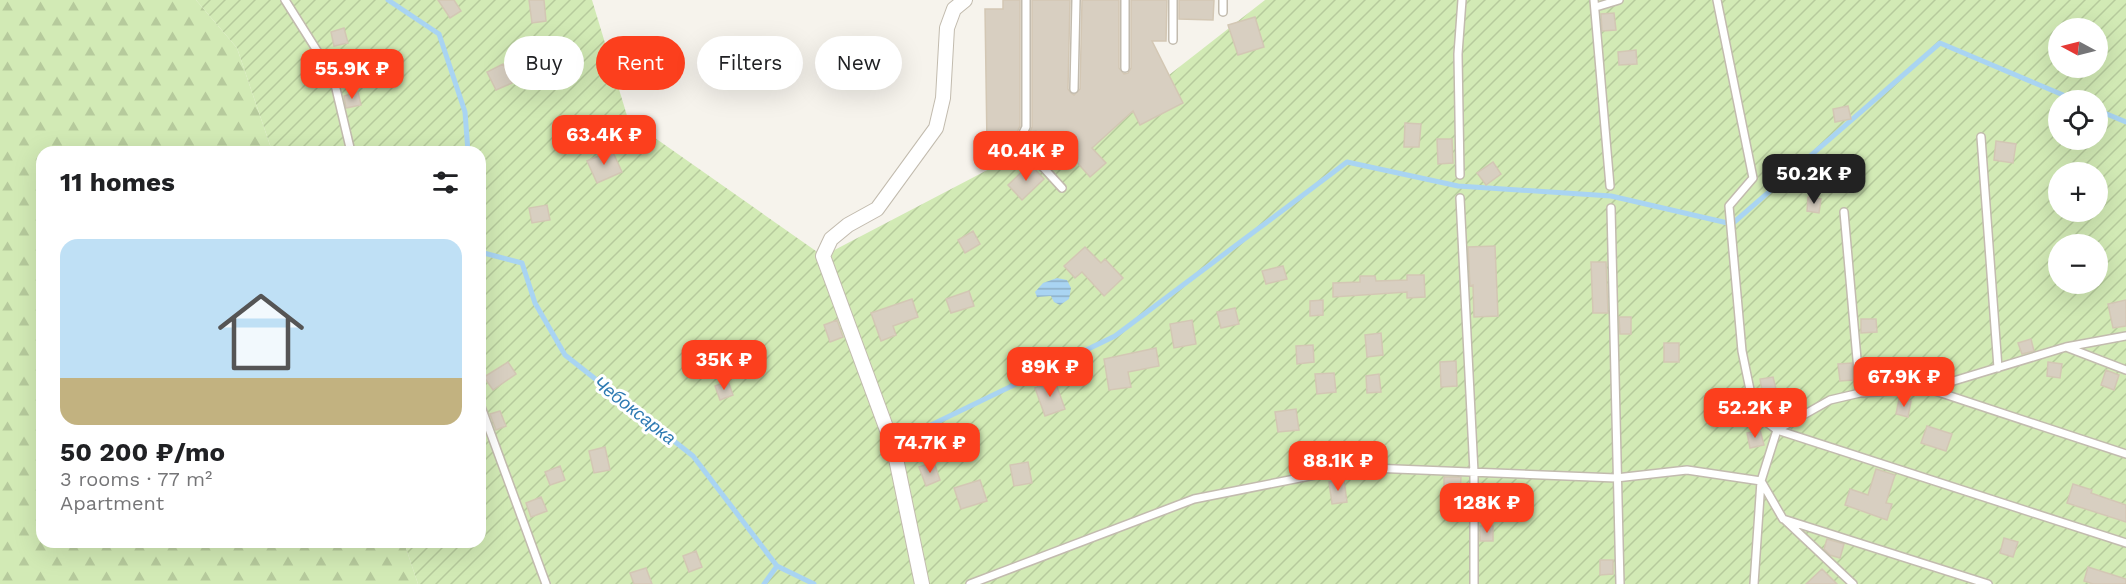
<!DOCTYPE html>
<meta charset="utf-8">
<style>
:root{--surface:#fff;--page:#f6f6f6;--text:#202124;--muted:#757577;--line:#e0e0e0;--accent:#fc3f1d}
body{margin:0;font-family:"Work Sans",sans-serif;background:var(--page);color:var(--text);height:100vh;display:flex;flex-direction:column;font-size:22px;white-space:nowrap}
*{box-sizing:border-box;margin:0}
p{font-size:20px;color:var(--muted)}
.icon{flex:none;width:33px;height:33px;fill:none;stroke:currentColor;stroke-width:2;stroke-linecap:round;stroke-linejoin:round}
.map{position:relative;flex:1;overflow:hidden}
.side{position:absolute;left:36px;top:146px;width:450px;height:402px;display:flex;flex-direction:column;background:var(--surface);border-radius:18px;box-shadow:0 6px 24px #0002}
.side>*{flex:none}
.banner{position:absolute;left:504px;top:36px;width:570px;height:54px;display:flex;gap:12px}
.needle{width:39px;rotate:277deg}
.buttons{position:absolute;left:2048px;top:18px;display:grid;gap:12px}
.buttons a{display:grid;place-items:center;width:60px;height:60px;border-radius:50%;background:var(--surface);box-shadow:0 6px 24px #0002;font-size:30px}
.price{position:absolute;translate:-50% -51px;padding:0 14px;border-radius:12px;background:var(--accent);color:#fff;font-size:20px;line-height:39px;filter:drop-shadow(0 2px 3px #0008)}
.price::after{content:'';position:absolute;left:50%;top:36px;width:18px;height:14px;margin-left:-9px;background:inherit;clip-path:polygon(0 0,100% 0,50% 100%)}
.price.selected{background:#222;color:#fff}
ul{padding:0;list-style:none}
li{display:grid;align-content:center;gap:12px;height:318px;padding:0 24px}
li+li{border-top:2px solid var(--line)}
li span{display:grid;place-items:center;height:186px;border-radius:18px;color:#555}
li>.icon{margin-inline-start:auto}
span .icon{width:108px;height:108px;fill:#fffc;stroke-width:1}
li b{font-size:26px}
h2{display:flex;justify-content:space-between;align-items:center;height:72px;padding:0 24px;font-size:26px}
.tag{padding:0 21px;border-radius:27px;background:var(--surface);box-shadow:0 6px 24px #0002;font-size:21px;line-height:54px}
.tag.selected{background:var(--accent);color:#fff}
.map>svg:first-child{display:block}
.forest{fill:url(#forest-firs)}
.garden{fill:url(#garden-furrows);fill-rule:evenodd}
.water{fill:url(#water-rules)}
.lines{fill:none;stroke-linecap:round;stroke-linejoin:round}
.stream{stroke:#a9d4f2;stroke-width:5}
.building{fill:#d8cfc1;stroke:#d3c7b4;stroke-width:1.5}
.service-casing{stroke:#c2bbae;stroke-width:10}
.minor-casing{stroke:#c2bbae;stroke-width:16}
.service{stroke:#fff;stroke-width:7}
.minor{stroke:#fff;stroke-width:14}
.labels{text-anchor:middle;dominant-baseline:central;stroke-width:6;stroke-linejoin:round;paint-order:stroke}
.water-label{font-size:18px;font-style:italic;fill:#2e7ab2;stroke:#fff}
</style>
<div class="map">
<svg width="2126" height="584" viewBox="0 0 2126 584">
<defs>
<pattern id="forest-firs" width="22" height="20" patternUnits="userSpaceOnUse" patternTransform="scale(1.5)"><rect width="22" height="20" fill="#d2eab5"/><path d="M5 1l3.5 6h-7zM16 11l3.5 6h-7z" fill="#b6ca9c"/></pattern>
<pattern id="garden-furrows" width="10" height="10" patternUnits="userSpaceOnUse" patternTransform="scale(1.5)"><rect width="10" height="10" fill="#d2eab5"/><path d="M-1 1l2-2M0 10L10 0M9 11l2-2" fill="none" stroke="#b6ca9c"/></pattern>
<pattern id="water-rules" width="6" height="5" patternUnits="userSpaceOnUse" patternTransform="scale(1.5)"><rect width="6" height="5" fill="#a9d4f2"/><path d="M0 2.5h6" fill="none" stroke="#8caec5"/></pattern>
</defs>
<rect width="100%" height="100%" fill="#f6f3ec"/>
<path class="forest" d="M0 0H196L237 48 272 151 42 152V542H404L418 584H0Z"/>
<path class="garden" d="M196 0H592L628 119 823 256 1169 75 1265 0H2126V584H418L404 542H480V152L272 151 237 48ZM2058 28H2097V68H2058ZM2058 100H2097V140H2058ZM2058 172H2097V212H2058ZM2058 244H2097V284H2058Z"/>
<path class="water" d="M1057 278 1067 280 1071 288 1069 299 1060 305 1054 302 1051 296 1037 297 1035 292 1043 283Z"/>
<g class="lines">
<path class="stream" d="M388 0 439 34 465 112 468 152
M2097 110 2126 122
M480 252 522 263 535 303 565 355 693 456 777 566 764 584
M931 425 1115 336 1347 162 1458 186 1611 196 1732 224 1940 43 2075 100
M777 566 814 584"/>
</g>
<path class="building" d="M438 0H454L461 11 450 18Z
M529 0H544L546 21 532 23Z
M1003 0H1020V126L1017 132H1004V144L987 145 985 9H1003Z
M1032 0H1070L1068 89 1071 93 1074 95 1080 89 1082 0H1119V68L1124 74 1128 73 1131 68V0H1167L1166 41H1152L1183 103 1140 125 1133 111 1092 148 1106 163 1090 177 1074 159 1067 165 1036 131 1030 132 1032 127Z
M1179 0H1214L1213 20 1179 19Z
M1614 13 1616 30 1602 31 1601 14Z
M1255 17 1264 47 1238 55 1228 25Z
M344 28 348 43 334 46 331 32Z
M1636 50 1637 64 1619 65 1618 52Z
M343 55 350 67 338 74 331 63Z
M503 64 512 83 496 90 487 72Z
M358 92 361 105 346 108 344 96Z
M1848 106 1851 119 1835 122 1833 109Z
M1405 123 1421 124 1419 147H1404Z
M1437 139H1452L1453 163 1438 164Z
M1996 141 2016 144 2013 163 1994 160Z
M612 150 622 172 597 183 587 161Z
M1493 162 1501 174 1486 185 1477 173Z
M1030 164 1044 179 1022 200 1008 185Z
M1808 197 1821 199 1819 213 1807 211Z
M547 205 550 220 532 223 529 208Z
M973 231 980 244 965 253 958 240Z
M1495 246 1498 316 1474 317 1473 285 1470 286 1468 247Z
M1085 247 1101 263 1105 259 1123 278 1104 296 1082 272 1075 278 1064 266Z
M1591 262H1606L1608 313H1593Z
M1283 266 1287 279 1266 284 1262 271Z
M1407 275H1424L1425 297 1407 298V292L1333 297V283L1360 282V276H1375L1376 281 1407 280Z
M969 291 974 306 951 313 946 299Z
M912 299 918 317 893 326 896 335 881 341 871 313Z
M1323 300V315L1310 316V301Z
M2126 300V326L2113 328 2108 304Z
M1235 308 1239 324 1221 328 1217 312Z
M1619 317H1631V334H1620Z
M1861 319H1876L1877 332 1861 333Z
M837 320 843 337 830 342 824 325Z
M1192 320 1196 344 1174 348 1170 324Z
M1381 333 1383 355 1367 357 1365 335Z
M2031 339 2034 351 2022 354 2018 343Z
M1664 343H1679V362H1664Z
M1313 345 1314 362 1297 364 1296 346Z
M1156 348 1159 366 1128 372 1131 387 1109 390 1104 359Z
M1456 361 1457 386 1441 387 1440 362Z
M508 362 516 374 493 390 484 377Z
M2048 362 2062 364 2060 378 2047 376Z
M1852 363 1853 380 1840 381 1838 364Z
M2106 370 2119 375 2114 390 2101 385Z
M1334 373 1336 392 1317 394 1315 374Z
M1379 374 1381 392 1367 393 1366 376Z
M1773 377 1777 393 1763 396 1760 379Z
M728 381 733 395 720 400 715 386Z
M1055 381 1065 409 1045 416 1035 388Z
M1796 391 1800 407 1778 412 1774 397Z
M1899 399 1911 401 1908 417 1896 414Z
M1296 409 1299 430 1278 432 1275 412Z
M500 411 506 426 496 430 490 414Z
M1927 426 1952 434 1946 451 1921 443Z
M1760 430 1764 445 1750 448 1747 433Z
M605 447 610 470 594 473 589 451Z
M934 462 940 480 926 486 919 467Z
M1028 462 1032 483 1014 486 1010 465Z
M560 466 565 480 550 485 545 472Z
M1876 469 1895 475 1886 503 1892 504 1887 520 1845 505 1850 489 1868 495Z
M1444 477H1461L1460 493 1444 492Z
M980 480 987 501 961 509 954 488Z
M1344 480 1347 502 1332 504 1329 482Z
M2073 484 2092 490 2091 493 2126 505V522L2067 503Z
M541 497 547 511 531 517 526 503Z
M1480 526H1493V541H1480Z
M2004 538 2018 542 2013 557 2000 553Z
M1827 539 1844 544 1840 558 1830 555 1824 549Z
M696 551 702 567 689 572 683 556Z
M1600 560H1613V574L1600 575Z
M2088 567 2126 579V584H2093L2084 581Z
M646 568 652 584H634L630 573Z
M1822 569 1837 584H1806Z"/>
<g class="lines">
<g class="service-casing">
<path id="service" d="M285 0 333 76 351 152
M1026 0V127L1019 141 1062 188
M1594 0 1610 186
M1717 0 1753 178 1729 206 1742 351 1755 414 1777 430 2126 543
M1596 7 1619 0
M1223 12V0
M1173 40V0
M1125 68V0
M1074 89 1076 0
M1981 137 1998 368
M1460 175 1458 54 1462 0
M1460 198 1474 472V584
M1611 208 1620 584
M1844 212 1860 393
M2066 347 2126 370
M1929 389 2126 454
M480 404 546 584
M1785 520 1853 584
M970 584 1194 499 1315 475 1371 468 1616 478 1687 470 1761 481 1783 519 1988 584
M1754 584 1761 481 1777 430 1830 400 1860 393 1927 389 2066 347 2126 336"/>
</g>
<g class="minor-casing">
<path id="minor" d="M922 584 894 449 823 256 831 239 848 225 877 209 936 128 943 98 947 28 954 9 965 0"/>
</g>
<use href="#service" class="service"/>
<use href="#minor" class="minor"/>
</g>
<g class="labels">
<g class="water-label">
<text transform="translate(635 410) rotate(38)">Чебоксарка</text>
</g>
</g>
</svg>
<div class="buttons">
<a><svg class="needle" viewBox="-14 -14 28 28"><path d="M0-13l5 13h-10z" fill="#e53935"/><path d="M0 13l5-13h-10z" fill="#757577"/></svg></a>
<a><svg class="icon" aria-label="locate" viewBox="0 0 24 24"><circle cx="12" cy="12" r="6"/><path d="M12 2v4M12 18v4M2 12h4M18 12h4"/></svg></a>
<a>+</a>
<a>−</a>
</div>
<b class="price" style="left:352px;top:100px">55.9K ₽</b>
<b class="price" style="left:604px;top:166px">63.4K ₽</b>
<b class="price" style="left:1026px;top:182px">40.4K ₽</b>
<b class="price selected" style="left:1814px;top:205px">50.2K ₽</b>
<b class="price" style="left:724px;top:391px">35K ₽</b>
<b class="price" style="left:1050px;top:398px">89K ₽</b>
<b class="price" style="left:1904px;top:408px">67.9K ₽</b>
<b class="price" style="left:1755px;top:439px">52.2K ₽</b>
<b class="price" style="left:930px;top:474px">74.7K ₽</b>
<b class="price" style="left:1338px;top:492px">88.1K ₽</b>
<b class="price" style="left:1487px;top:534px">128K ₽</b>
<div class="banner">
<a class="tag">Buy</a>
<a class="tag selected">Rent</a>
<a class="tag">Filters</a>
<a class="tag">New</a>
</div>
<section class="side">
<h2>11 homes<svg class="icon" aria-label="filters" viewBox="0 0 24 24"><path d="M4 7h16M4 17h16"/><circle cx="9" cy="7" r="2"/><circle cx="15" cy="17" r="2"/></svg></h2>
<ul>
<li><span style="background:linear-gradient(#bfe0f5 75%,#c2b280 0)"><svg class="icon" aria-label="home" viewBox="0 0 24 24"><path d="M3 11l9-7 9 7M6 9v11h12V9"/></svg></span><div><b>50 200 ₽/mo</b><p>3 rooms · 77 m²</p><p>Apartment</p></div></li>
</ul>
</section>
</div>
